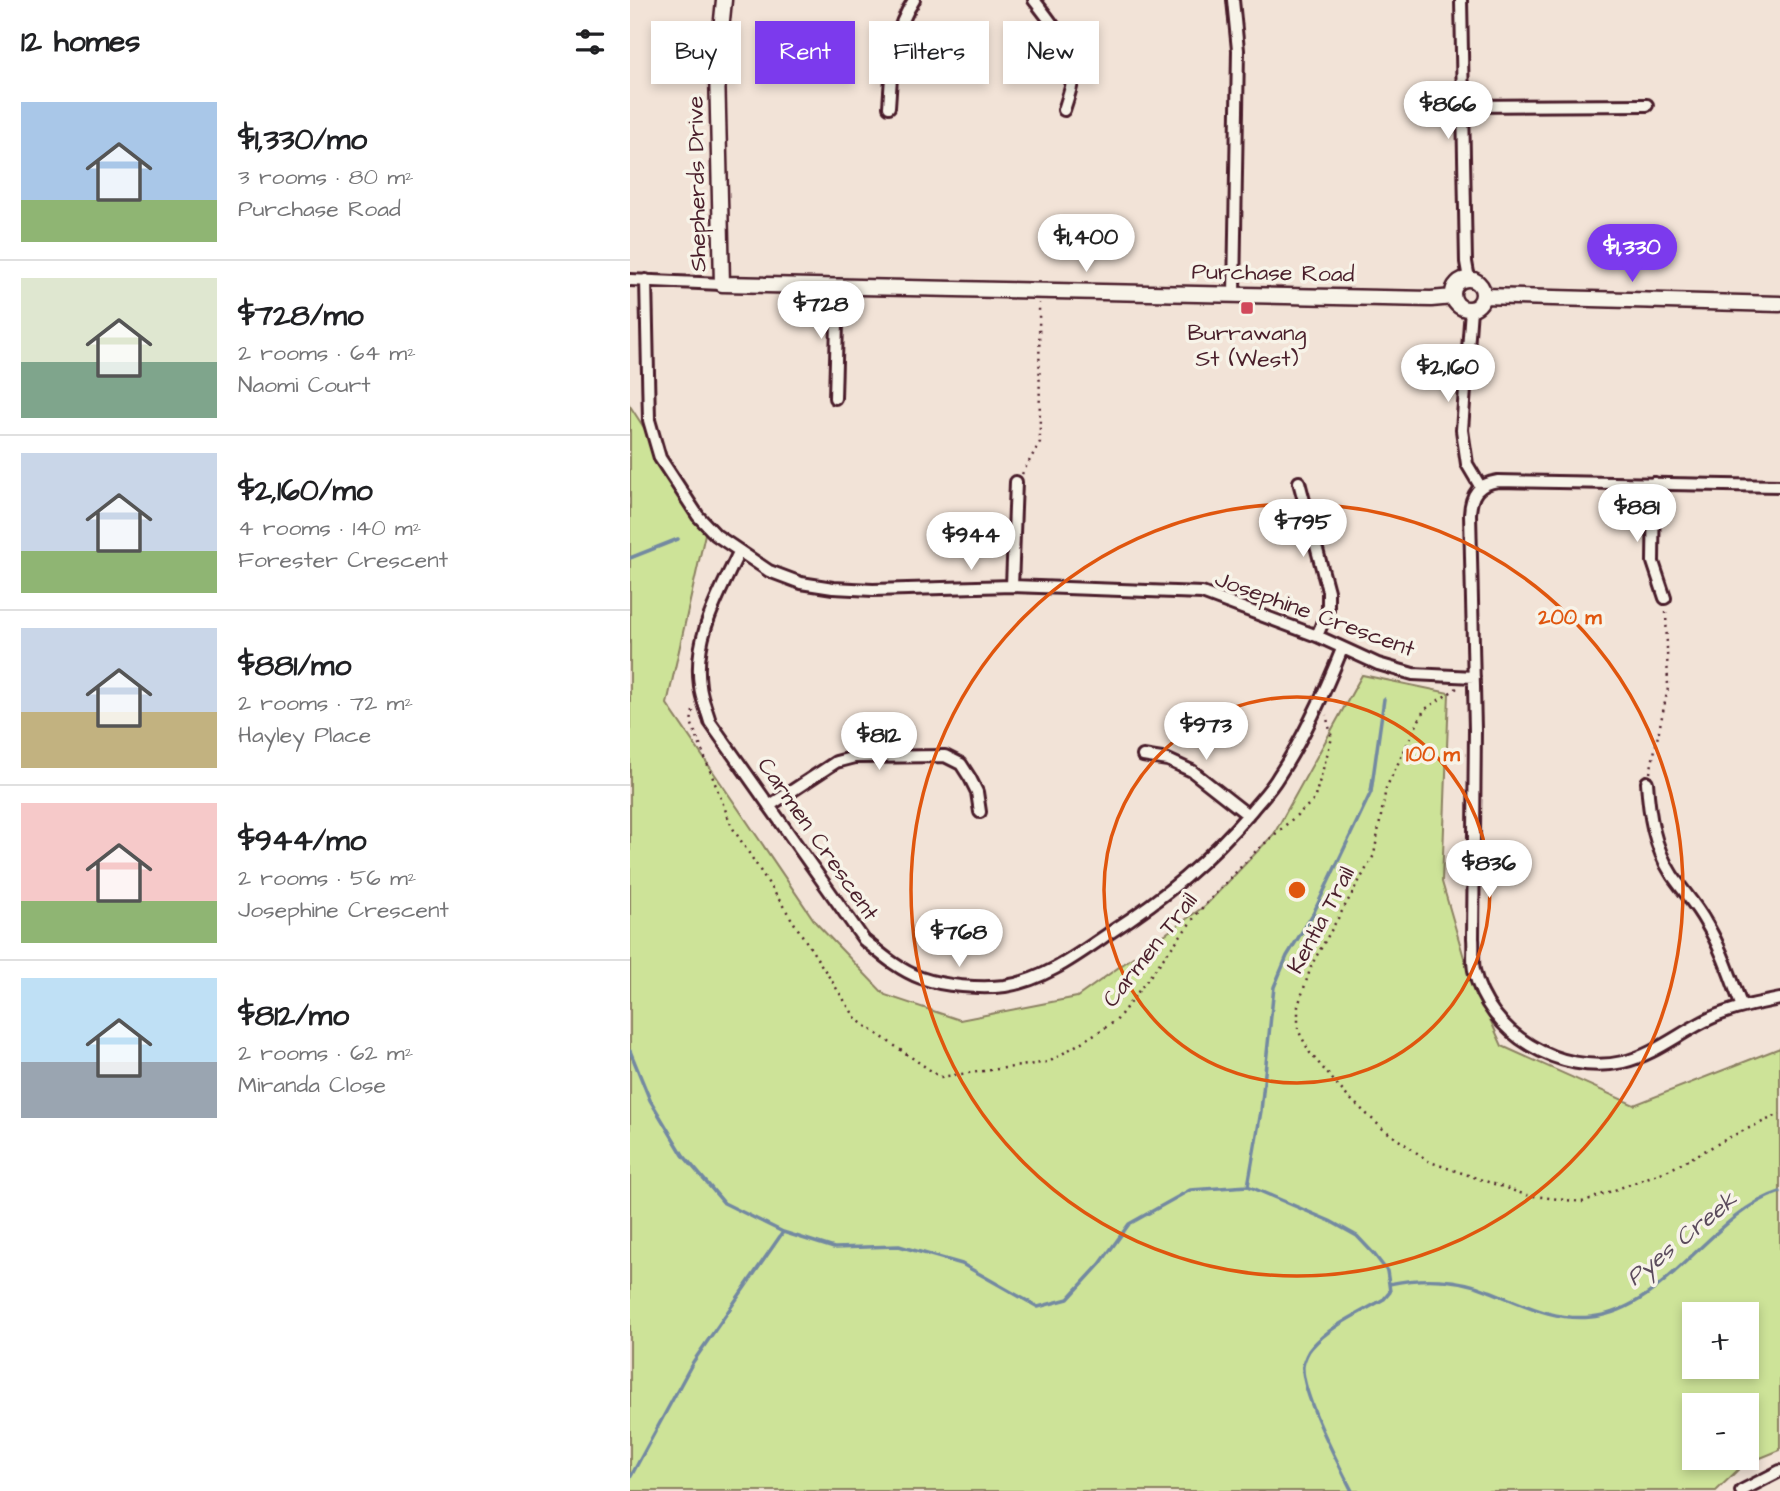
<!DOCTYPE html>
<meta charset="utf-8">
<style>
:root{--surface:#fff;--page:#f6f6f6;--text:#202124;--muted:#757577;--line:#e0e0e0;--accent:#7c3aed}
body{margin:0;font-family:"Architects Daughter",sans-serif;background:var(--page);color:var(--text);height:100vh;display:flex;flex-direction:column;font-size:26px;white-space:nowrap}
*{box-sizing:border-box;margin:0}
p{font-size:23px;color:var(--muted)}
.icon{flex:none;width:38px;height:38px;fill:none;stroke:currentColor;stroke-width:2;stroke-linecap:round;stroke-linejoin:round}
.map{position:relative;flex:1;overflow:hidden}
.details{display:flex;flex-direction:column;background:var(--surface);width:630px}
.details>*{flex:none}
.top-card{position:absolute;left:21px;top:21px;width:665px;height:63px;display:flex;gap:14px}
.buttons{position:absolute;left:1052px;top:1302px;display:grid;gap:14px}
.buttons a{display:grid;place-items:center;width:77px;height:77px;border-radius:0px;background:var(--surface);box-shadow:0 4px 10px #0003;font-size:35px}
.price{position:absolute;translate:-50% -60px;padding:0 16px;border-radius:24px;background:#fff;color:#222;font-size:23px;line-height:46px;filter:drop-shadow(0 2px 4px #0008)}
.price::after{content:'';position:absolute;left:50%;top:42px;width:21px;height:16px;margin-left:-10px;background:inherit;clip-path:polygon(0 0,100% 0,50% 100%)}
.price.current{background:var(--accent);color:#fff}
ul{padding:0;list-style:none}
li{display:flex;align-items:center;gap:21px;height:175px;padding:0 21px}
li+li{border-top:2px solid var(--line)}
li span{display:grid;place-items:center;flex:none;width:196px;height:140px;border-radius:0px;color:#555}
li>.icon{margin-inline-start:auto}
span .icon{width:84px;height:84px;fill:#fffc;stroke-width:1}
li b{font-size:30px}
h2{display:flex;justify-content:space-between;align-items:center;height:84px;padding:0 21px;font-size:30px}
.chip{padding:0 24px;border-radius:0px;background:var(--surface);box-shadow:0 4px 10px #0003;font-size:24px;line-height:63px}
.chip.current{background:var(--accent);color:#fff}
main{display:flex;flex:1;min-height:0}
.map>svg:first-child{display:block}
.green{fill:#cde398;stroke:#8c8162;stroke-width:2;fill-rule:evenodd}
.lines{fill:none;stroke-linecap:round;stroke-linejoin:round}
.stream{stroke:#7389a1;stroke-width:3.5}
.street-casing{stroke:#4a1f2b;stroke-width:16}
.secondary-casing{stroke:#4a1f2b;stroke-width:19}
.path{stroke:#4a1f2b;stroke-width:2.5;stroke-dasharray:2 5;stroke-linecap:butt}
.street{stroke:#f7f3e8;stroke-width:10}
.secondary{stroke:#f7f3e8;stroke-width:14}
.ring{fill:none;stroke:#e0560e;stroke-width:3.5}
.poi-dot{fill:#d1495b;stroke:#f7f3e8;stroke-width:2.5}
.labels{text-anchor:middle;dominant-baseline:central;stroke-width:7;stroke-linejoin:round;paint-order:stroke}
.street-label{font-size:23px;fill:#4a1f2b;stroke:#f7f3e8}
.poi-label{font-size:23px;fill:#4a1f2b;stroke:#f7f3e8}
.water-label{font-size:24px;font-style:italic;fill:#5b4b5c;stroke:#f7f3e8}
.centre{fill:#e0560e;stroke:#f7f3e8;stroke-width:3.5}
.ring-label{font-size:21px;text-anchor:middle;font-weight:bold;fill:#e0560e;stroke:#f7f3e8;stroke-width:7;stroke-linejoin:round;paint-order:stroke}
</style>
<main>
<section class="details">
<h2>12 homes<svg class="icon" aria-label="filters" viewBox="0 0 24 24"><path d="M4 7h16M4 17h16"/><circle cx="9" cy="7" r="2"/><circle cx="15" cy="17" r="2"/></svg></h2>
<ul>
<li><span style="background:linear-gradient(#a9c7e8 70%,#8fb573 0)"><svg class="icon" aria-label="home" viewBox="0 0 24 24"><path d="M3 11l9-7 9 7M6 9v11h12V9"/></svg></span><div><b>$1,330/mo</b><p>3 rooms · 80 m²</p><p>Purchase Road</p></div></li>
<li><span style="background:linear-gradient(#dfe7d0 60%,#7fa58c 0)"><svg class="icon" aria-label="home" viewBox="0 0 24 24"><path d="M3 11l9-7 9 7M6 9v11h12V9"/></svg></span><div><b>$728/mo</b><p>2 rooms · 64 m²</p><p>Naomi Court</p></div></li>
<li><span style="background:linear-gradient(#c9d6e8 70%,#8fb573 0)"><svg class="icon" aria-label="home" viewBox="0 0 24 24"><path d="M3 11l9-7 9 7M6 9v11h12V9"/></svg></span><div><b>$2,160/mo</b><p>4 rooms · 140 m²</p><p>Forester Crescent</p></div></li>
<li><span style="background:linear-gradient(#c9d6e8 60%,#c2b280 0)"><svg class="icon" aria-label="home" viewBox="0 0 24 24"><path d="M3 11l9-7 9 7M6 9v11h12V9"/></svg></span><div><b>$881/mo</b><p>2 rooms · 72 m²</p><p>Hayley Place</p></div></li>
<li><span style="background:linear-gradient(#f6c9c9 70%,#8fb573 0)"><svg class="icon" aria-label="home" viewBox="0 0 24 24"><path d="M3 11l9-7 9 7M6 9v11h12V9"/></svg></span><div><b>$944/mo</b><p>2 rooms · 56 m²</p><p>Josephine Crescent</p></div></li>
<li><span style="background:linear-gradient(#bfe0f5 60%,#9aa5b1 0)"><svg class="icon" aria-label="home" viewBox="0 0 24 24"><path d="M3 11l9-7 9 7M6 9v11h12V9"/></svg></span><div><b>$812/mo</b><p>2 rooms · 62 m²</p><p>Miranda Close</p></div></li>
</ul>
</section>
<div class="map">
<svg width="1150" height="1491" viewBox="0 0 1150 1491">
<rect width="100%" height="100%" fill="#f2e3d7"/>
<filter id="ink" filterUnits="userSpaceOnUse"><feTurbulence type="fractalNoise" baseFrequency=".0143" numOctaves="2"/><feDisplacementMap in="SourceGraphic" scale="14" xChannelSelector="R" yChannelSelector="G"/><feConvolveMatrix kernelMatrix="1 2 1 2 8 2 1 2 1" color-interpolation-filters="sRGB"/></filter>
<g filter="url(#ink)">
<path class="green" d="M0 406 77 525 37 704 186 923 255 995 330 1020 447 997 576 905 644 834 732 675 819 693 812 882 837 968 872 1046 1004 1105 1150 1048V1450L1113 1465 1086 1491H0ZM1064 1314H1116V1367H1064ZM1064 1405H1116V1458H1064Z"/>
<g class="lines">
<path class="stream" d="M0 558 48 539
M0 1051 20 1100 53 1155 94 1203 153 1232 204 1248 269 1246 332 1264 408 1307 438 1299 470 1264 499 1224 560 1190 618 1186 700 1221 727 1236 744 1254 757 1271 759 1284C792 1277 828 1278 859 1291 893 1304 924 1321 961 1317 1036 1310 1080 1214 1150 1192
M618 1186 631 1111 644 987 657 956 683 914 741 792 754 699
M0 1478 63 1362 153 1232
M722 1491C709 1465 671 1393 673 1366 674 1360 678 1351 682 1347 700 1326 730 1313 754 1299L760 1292 759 1284"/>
<g class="street-casing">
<path id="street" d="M404 0C421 22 448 53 442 83 440 92 437 101 434 110
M603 0 608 50 604 295
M831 0 836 262 839 279
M833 106 1017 105
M259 107C262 66 261 35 284 0
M0 280 92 284
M16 280 19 420 30 458 68 516 86 535 139 571 171 583 203 588 243 590 382 586 572 593 687 636 748 664 783 674 844 677
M841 309 832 430 837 464 850 486
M205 398 208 285
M669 482 698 591V609L687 636
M1024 483 1023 562 1035 598
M1150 486 868 481C848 484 841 494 840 514L845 730 843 938C844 949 842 961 844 970 858 1034 930 1076 993 1062 1028 1054 1055 1028 1088 1015 1108 1007 1129 1003 1150 999
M109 552C89 595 63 636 70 686 71 698 77 710 80 722L234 940C251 954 269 970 291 978 313 986 351 989 375 986 414 980 446 956 478 934 535 897 578 862 622 810 631 799 641 789 648 777 675 736 694 694 712 649
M382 586 386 482
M513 756 538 760 562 771 618 815
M1017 782C1019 814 1024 847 1042 875 1053 891 1067 906 1076 923 1092 949 1101 979 1112 1007
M139 806 206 762 225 757 315 756 331 764 340 778 347 792 350 812
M1111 1491 1150 1471"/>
</g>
<g class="secondary-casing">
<path id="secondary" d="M94 0 87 70 92 284 801 299 823 297
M823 294a15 15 0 1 1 30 0a15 15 0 1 1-30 0Z
M853 296 1150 304"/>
</g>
<path class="path" d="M392 474 410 442 409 303
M827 688 794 710 756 788 744 855 682 964 668 1006V1030L680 1053 716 1095 753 1129 800 1162 896 1195 952 1202 1041 1169 1104 1135 1150 1114
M63 711 61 722 102 827 227 1020 310 1077 419 1062 486 1021 570 910 625 852 684 800 702 738 696 715
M1020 773 1038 688 1036 610"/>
<use href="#street" class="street"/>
<use href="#secondary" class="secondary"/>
</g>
</g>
<g class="ring">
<circle cx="667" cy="890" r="193"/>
<circle cx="667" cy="890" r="386"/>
</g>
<rect class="poi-dot" x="610" y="301" width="14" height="14" rx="3.5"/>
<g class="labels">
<g class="street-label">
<text transform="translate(67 184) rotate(-91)">Shepherds Drive</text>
<text transform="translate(643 273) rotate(1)">Purchase Road</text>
<text transform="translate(685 614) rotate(20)">Josephine Crescent</text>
<text transform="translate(188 839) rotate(55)">Carmen Crescent</text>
<text transform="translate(691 920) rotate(-62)">Kentia Trail</text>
<text transform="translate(520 950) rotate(-52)">Carmen Trail</text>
</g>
<g class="poi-label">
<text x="617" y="333">Burrawang<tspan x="617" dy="26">St (West)</tspan></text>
</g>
<g class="water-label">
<text transform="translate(1052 1239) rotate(-39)">Pyes Creek</text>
</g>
</g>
<circle cx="667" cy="890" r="10" class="centre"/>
<g class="ring-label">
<text x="940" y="624">200 m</text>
<text x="803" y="761">100 m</text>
</g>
</svg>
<div class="buttons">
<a>+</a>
<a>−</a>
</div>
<b class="price" style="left:818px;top:141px">$866</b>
<b class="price" style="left:456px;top:274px">$1,400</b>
<b class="price current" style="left:1002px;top:284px">$1,330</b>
<b class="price" style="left:191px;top:341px">$728</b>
<b class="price" style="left:818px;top:404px">$2,160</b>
<b class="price" style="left:1007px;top:544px">$881</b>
<b class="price" style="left:673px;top:559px">$795</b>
<b class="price" style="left:341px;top:572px">$944</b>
<b class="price" style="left:576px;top:762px">$973</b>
<b class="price" style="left:249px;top:772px">$812</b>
<b class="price" style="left:859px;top:900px">$836</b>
<b class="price" style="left:329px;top:969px">$768</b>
<div class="top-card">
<a class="chip">Buy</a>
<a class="chip current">Rent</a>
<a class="chip">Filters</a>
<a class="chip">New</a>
</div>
</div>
</main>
